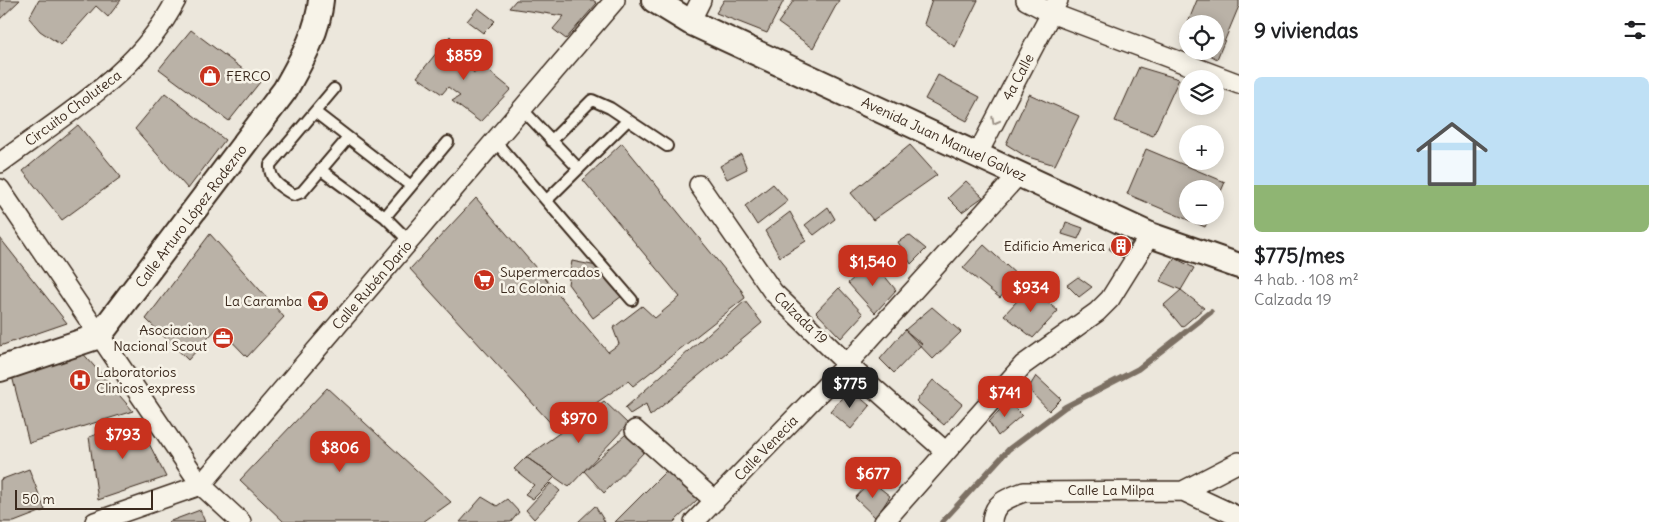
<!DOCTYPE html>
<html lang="es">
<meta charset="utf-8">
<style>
:root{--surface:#fff;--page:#f6f6f6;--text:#202124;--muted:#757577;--accent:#c8321e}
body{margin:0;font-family:Delius,sans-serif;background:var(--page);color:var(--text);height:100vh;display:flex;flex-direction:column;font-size:19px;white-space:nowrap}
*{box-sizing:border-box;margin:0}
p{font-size:16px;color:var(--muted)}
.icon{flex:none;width:28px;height:28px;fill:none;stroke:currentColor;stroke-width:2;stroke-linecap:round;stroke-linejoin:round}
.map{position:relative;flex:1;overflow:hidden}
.side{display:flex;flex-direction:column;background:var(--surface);width:425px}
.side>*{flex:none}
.controls{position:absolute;left:1179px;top:15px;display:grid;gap:10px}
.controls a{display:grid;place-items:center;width:45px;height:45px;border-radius:50%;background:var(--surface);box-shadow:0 2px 12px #0003;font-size:25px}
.scale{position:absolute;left:15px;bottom:12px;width:138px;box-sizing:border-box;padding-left:5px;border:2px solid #3b2a1e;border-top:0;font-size:14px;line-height:18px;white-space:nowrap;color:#3b2a1e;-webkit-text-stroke:4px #f7f3e8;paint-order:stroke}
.price{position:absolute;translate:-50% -42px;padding:0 11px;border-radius:10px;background:var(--accent);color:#fff;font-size:16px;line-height:32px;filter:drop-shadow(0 1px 2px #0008)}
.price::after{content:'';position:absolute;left:50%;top:30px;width:15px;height:11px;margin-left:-8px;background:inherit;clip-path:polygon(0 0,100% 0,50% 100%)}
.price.active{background:#222;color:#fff}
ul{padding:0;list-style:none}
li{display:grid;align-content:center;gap:10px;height:265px;padding:0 15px}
li span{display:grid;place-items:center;height:155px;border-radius:8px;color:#555}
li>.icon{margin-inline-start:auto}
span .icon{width:90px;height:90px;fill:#fffc;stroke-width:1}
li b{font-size:21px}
h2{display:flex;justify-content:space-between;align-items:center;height:60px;padding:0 15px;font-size:21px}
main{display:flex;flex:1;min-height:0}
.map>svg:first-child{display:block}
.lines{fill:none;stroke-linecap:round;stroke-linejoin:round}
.stream{stroke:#7c7064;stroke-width:5.5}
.building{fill:#bab2a7;stroke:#3b2a1e}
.service-casing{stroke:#3b2a1e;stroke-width:14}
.minor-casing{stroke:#3b2a1e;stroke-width:22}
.tertiary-casing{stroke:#3b2a1e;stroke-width:28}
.service{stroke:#f7f3e8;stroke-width:10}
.minor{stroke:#f7f3e8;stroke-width:19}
.tertiary{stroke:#f7f3e8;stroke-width:24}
.oneway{stroke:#998e83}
.labels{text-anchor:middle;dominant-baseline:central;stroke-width:5;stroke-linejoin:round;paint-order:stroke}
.poi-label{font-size:14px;fill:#3b2a1e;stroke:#f7f3e8;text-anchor:start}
.street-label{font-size:14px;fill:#3b2a1e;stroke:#f7f3e8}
</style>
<main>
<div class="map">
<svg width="1239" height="522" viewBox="0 0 1239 522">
<rect width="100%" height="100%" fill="#ece7dc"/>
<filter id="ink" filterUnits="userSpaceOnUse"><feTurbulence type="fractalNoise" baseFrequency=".02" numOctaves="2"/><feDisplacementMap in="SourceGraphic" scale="10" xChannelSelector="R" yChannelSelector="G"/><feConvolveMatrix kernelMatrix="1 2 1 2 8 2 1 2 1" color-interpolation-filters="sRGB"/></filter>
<g filter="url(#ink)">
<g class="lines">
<path class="stream" d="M942 522 1009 449 1065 407 1138 369 1211 312"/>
</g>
<path class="building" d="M0 0H20L0 19Z
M39 0H121L108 17 96 6 61 45 40 31 29 18Z
M516 0H593L597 3 566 39 553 29 564 16 509 8Z
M724 0H784L767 33 716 13Z
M794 0H839L813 48 778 23Z
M932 0H978L955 47 924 24Z
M1197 0H1239V6L1217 59 1203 51H1215V24H1188V43L1181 40Z
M478 8 495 21 483 33 467 21Z
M191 30 260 82 229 121 159 69Z
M450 36 473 61 467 66 474 73 485 68 511 89 480 122 452 101 460 96 448 87 442 94 417 77Z
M1139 67 1179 79 1153 136 1115 121Z
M938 75 980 97 967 121 925 99Z
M165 93 225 140 188 189 135 129Z
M1029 94 1079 116 1055 165 1025 156 1006 144Z
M78 125 121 177 62 220 23 171Z
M622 143 742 291 745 298 633 386 628 381 557 430 410 269 476 198 608 352 619 344 613 328 642 306 655 318 680 297 583 180Z
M910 145 937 175 873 220 851 193Z
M1146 149 1225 182 1215 205V189H1188V216H1210L1205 227 1127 194Z
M741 154 747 169 727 179 720 166Z
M966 181 983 197 962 212 948 198Z
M773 184 788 201 757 225 745 206Z
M828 207 835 219 814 235 805 225Z
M790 212 806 241 780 257 765 231Z
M1066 222 1083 228 1078 239 1062 234Z
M210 234 284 317 247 357 218 327 188 360 146 319Z
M1118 234 1132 242 1123 258 1109 249Z
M909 235 926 249 911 264 898 242Z
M0 238 67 323 0 346Z
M984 245 1018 276 1000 298 963 268Z
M1175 258 1194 268 1181 290 1160 281Z
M572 261 597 266 622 296 593 318 568 284Z
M873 262 896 290 875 313 848 283Z
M1078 277 1092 287 1079 297 1067 285Z
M1030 287 1058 311 1033 338 1004 315Z
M839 288 863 314 841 338 816 312Z
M1181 290 1204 308 1182 327 1164 305Z
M745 301 762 323 650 416 646 404 630 414 625 408Z
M932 307 961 332 933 359 905 330Z
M905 330 922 344 894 373 880 359Z
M81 351 133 411 29 443 12 376Z
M1036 376 1061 399 1049 411 1028 389Z
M933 380 962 404 944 425 916 401Z
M327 388 451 502 423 522H284L240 480Z
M850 389 870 406 851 429 830 411Z
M604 401 628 424 569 487 526 457Z
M1008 401 1022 415 998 436 989 422Z
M137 420 166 477 98 500 89 437Z
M633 428 648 448 604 493 584 471Z
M526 457 555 477 533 499 525 494 534 485 514 469Z
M669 468 700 497 674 522H615Z
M29 469 45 510 14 522H0V480Z
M871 481 890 496 876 518 855 498Z
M551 483 560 491 534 519 526 510Z
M482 497 497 506 507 499 519 512 511 522H460Z
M595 506 605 522H578Z
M200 510 205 522H168Z"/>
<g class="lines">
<g class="service-casing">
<path id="service" d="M334 89 270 165C269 181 282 188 294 195L302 192 348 138
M522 109 578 168
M315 112 411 186
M495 141 632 300
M551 141 592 100 610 108 667 146
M321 170 385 217 409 241
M547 200 628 120
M385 217 448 142"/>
</g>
<g class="minor-casing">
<path id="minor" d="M1026 0 1051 13 1239 84
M690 22 701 0
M977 155 1058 0
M0 163C64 115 139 73 176 0
M699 185 773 292 847 364 946 452
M0 189 201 485 241 522
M635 430 715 501
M1183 491 1239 517
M95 522 201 485 615 0
M694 522 847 364 1019 174
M884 522 1023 365 1097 312 1110 299 1150 235
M992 522C993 502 1008 498 1024 492L1183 491 1239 462"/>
</g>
<g class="tertiary-casing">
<path id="tertiary" d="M654 0 690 22 1150 235 1239 266
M0 369 99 336 285 90C301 61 318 33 321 0"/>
</g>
<use href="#service" class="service"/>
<use href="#minor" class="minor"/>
<use href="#tertiary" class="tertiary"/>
</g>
<defs><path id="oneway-chevron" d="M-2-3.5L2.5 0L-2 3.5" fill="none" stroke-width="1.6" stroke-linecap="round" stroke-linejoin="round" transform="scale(1.25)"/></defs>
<use class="oneway" href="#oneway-chevron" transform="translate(995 121) rotate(118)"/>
</g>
<defs>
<g id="shop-disc" transform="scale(1.125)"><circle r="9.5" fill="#c8321e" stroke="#f7f3e8"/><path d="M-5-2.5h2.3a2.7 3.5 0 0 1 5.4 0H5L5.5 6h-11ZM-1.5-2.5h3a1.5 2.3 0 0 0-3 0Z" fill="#fff"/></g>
<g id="building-disc" transform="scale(1.125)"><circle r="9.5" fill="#c8321e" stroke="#f7f3e8"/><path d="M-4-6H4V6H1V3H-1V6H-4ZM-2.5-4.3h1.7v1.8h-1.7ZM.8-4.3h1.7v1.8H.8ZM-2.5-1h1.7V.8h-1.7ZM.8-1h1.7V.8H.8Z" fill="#fff"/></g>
<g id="supermarket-disc" transform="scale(1.125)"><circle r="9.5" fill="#c8321e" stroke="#f7f3e8"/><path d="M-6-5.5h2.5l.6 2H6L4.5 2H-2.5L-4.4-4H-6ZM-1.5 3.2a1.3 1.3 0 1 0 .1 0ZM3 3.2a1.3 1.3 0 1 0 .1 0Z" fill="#fff"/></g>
<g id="bar-disc" transform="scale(1.125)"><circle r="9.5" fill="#c8321e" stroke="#f7f3e8"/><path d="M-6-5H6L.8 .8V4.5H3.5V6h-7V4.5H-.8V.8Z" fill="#fff"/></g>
<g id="office-disc" transform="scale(1.125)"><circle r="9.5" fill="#c8321e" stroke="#f7f3e8"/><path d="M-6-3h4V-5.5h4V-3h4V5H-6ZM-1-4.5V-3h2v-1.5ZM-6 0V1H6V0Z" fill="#fff"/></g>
<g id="hospital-disc" transform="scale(1.125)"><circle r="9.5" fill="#c8321e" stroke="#f7f3e8"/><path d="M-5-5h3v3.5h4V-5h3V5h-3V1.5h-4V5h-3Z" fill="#fff"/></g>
</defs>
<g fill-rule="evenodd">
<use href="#shop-disc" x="210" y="76"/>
<use href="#building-disc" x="1121" y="246"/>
<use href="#supermarket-disc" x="484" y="280"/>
<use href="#bar-disc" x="318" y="301"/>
<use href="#office-disc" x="223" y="338"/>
<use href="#hospital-disc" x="80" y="380"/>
</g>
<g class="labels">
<g class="poi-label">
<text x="226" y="76">FERCO</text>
<text x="1105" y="246" text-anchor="end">Edificio America</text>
<text x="500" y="272">Supermercados<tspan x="500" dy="16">La Colonia</tspan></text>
<text x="302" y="301" text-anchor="end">La Caramba</text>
<text x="207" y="330" text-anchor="end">Asociacion<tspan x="207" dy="16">Nacional Scout</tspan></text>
<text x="96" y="372">Laboratorios<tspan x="96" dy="16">Clinicos express</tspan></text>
</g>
<g class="street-label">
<text transform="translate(1018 77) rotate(-62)">4a Calle</text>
<text transform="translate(73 108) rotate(-37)">Circuito Choluteca</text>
<text transform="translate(944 139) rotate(25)">Avenida Juan Manuel Galvez</text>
<text transform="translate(191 216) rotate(-53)">Calle Arturo López Rodezno</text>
<text transform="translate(372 285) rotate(-49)">Calle Rubén Darío</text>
<text transform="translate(801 318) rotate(44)">Calzada 19</text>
<text transform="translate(766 448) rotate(-46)">Calle Venecia</text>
<text x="1111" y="490">Calle La Milpa</text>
</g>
</g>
</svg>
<div class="controls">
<a><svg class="icon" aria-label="locate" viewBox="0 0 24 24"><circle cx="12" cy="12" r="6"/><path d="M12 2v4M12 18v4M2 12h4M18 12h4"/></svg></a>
<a><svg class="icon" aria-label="layers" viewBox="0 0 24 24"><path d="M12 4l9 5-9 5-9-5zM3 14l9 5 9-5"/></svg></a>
<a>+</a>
<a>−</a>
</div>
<div class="scale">50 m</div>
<b class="price" style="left:464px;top:81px">$859</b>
<b class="price" style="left:873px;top:287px">$1,540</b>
<b class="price" style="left:1031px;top:313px">$934</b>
<b class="price active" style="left:850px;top:409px">$775</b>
<b class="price" style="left:1005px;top:418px">$741</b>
<b class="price" style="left:579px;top:444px">$970</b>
<b class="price" style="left:123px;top:460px">$793</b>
<b class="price" style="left:340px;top:473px">$806</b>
<b class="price" style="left:873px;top:499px">$677</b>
</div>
<section class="side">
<h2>9 viviendas<svg class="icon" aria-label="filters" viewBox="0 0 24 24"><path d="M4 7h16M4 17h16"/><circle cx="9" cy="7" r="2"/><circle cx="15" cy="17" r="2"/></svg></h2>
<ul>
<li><span style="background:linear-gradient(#bfe0f5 70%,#8fb573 0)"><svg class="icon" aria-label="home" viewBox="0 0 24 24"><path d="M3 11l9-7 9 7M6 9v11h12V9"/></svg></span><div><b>$775/mes</b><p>4 hab. · 108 m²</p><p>Calzada 19</p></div></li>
</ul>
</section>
</main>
